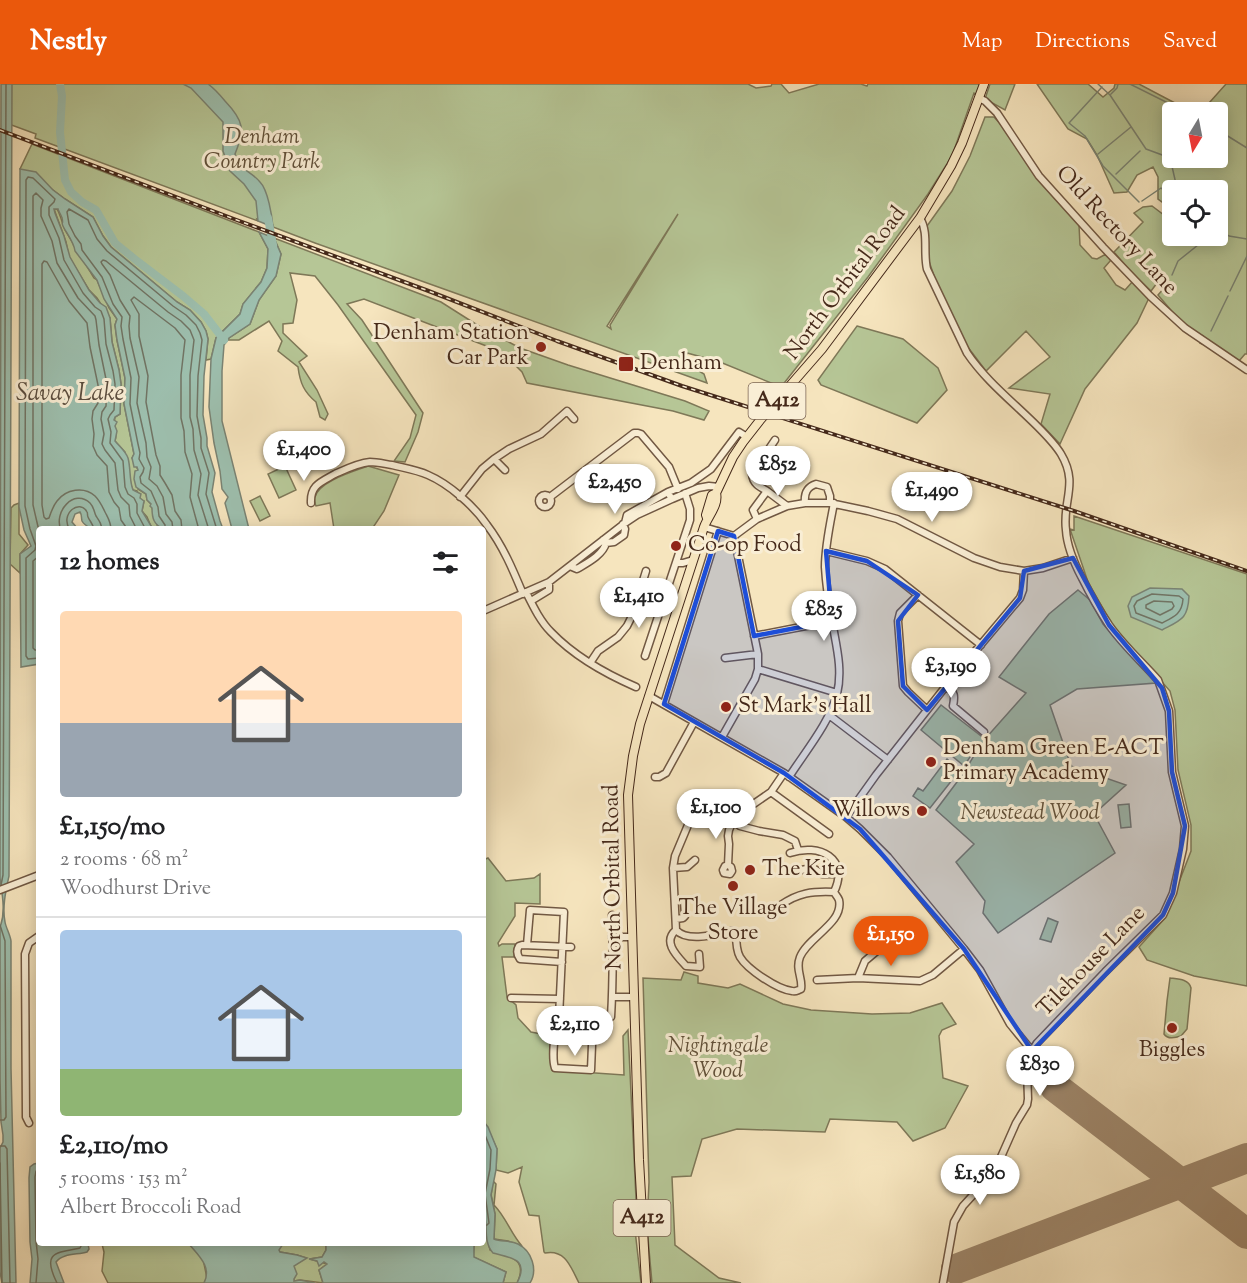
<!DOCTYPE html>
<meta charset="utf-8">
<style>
:root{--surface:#fff;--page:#f6f6f6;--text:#202124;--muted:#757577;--line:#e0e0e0;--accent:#ea580c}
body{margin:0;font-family:"Sorts Mill Goudy",serif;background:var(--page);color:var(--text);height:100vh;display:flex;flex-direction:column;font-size:22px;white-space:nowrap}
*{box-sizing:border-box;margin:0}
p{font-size:20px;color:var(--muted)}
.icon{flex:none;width:33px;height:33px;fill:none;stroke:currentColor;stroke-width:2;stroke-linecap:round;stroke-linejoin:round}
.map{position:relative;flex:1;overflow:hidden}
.details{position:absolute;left:36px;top:442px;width:450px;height:720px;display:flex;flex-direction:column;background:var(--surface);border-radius:6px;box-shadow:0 3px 15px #0003}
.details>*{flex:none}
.needle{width:39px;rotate:190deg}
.fabs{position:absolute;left:1162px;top:18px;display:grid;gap:12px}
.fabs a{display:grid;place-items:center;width:66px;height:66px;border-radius:6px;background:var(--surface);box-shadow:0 3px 15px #0003;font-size:30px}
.price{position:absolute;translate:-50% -51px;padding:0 14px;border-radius:21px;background:#fff;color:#222;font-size:20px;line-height:39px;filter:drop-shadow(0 2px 3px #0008)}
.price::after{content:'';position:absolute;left:50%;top:36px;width:18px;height:14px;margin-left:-9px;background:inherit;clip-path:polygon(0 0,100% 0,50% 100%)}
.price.active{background:var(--accent);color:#fff}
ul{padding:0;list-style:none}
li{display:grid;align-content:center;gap:12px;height:318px;padding:0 24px}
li+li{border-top:2px solid var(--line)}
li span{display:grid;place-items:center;height:186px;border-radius:6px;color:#555}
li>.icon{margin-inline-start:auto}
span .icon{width:108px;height:108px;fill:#fffc;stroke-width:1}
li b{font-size:26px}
h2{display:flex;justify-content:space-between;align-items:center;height:72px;padding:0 24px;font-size:26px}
header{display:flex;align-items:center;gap:36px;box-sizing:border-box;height:84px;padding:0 30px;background:var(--accent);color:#fff}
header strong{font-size:28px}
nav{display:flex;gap:33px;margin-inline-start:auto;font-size:21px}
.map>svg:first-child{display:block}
.green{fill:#b6c696;stroke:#7e7858;stroke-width:1.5;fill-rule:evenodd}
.water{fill:#9dbfae;stroke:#7a8373;stroke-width:1.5}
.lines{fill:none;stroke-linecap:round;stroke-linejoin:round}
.shore{stroke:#717464;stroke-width:1.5}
.stream{stroke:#7a8373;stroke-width:1.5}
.river{stroke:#9dbfae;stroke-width:8}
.runway{stroke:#9e876c;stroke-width:30}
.minor-casing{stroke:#715843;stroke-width:9}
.major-casing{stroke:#45291a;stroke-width:10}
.minor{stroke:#f9eed5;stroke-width:6}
.major{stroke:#f6e5be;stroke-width:8}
.rail-casing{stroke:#45291a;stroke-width:4}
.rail{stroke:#f9eed5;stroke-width:1.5;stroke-dasharray:4.5;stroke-linecap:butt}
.marked{fill:#1d4ed8;fill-opacity:0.2;stroke:#1d4ed8;stroke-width:4.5;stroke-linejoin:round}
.poi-dot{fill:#8f2418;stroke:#f9eed5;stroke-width:2}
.labels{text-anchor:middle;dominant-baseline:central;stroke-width:6;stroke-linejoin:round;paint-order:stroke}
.shield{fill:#f9eed5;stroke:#7b6452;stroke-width:1.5}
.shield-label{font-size:21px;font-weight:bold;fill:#45291a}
.park-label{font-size:22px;font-style:italic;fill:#615039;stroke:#f9eed5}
.street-label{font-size:22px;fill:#45291a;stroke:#f9eed5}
.poi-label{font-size:22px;fill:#45291a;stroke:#f9eed5;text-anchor:start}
.water-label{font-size:24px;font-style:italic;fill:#5b4e3f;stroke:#f9eed5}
</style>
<header>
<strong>Nestly</strong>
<nav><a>Map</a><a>Directions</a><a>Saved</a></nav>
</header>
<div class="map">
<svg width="1247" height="1199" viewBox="0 0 1247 1199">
<rect width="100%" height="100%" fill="#f6e5be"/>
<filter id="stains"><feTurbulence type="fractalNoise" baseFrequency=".00333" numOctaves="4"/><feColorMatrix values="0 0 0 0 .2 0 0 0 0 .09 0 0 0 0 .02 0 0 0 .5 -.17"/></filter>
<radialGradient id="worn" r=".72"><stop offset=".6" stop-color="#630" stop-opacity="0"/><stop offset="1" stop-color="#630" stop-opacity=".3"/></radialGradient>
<path class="green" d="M7 0H748L756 4 771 2 772 0H781L789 9 819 0H861L867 2 868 0H983L979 12 974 9 952 72 928 110 868 193 781 303 720 278 687 269 684 278 704 290 707 299 315 159 273 143V141L257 135 258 137 35 54 36 50 6 39ZM678 130 610 241 611 245 607 242Z
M990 0H1015L1005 26 985 15Z
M1037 0H1088L1103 13 1114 4 1115 0H1139L1192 28H1173V74H1218V28H1201L1226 0H1247V270H1245L1239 277 1200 259 1203 252 1187 245 1158 211 1165 203 1160 200V195L1151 207 1130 187 1114 168 1143 138 1134 129 1143 123 1152 122 1168 134 1173 129V152H1218V106H1173V126L1158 115V93L1153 83 1137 91 1127 108 1114 109 1097 71 1087 55 1068 45Z
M985 33H994L1005 45 1040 98 1079 141 1080 161 1092 174 1097 175 1106 170 1111 176 1104 184 1116 201 1125 206 1133 197 1149 214 1137 239 1085 305 1060 360 1041 340 1050 310 1009 304 1050 273 1026 247 986 287 967 262 936 198 926 168 927 142 952 107 970 72Z
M32 60 259 148 268 165 267 184 261 198 243 220 240 230 216 254 211 275 206 276 208 255 206 247 201 238 190 226 177 218 111 163 103 152 93 133 65 115 53 106 20 85Z
M54 125H57C61 132 62 139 65 146L94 194 97 196 109 224 117 235 115 241 117 256 125 294 124 320 134 370 132 374 138 386V405L146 410 147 416 151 420 157 441 163 445H152L147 433 142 427 144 417 141 416 137 407 133 406 131 401 125 368 115 357C118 349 113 341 115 333L120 330 121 300 119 286 112 258 110 234 97 214 89 206 69 173 66 158Z
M274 154 441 218 482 244 520 264 568 281 685 317 709 327 704 336 673 327 527 299 522 288 502 268 364 215 347 220 362 236 423 329 418 348 405 378 394 377 410 354 416 331 338 221 315 192 290 189 297 216 293 239 283 240V249L307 272 299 278 317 306 328 330 325 336 320 333 316 318C304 308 300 299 298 283L278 267 282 257 269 237 239 256H227L229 254 250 240 259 216 276 192 281 170Z
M857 242 903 255 938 284 947 306 917 339 821 301 818 296Z
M285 382 296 406 279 414 268 390Z
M368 382 399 391 384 427 372 445H334L330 419 316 422C315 420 314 415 315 413 319 397 355 387 368 382Z
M260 412 270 432 260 437 250 417Z
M19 419V450L28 461 20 470V489L10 480 11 424 14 421Z
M1074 432 1247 490V902L1194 892 1147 876 1139 863 1165 834 1191 767V741L1178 686 1175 626 1170 607 1113 542 1088 498 1070 445 1074 446Z
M1078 506 1090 516 1103 540 1156 599 1077 605 1050 621 1071 682 1126 701 1094 730 1115 769 998 849 983 829 985 817 956 778 974 760 936 726 963 690 981 660 976 664 964 682 921 646 941 621 985 655 1026 609 999 593 1049 530Z
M947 675 960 686 930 724 913 712 918 704 923 707Z
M1129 720 1131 743 1121 744 1118 721Z
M488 774 506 797 534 794 540 790V820L515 819V832L498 859 499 862 502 860H515L514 873H502L507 913 516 921 518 934 531 948 552 952V986L624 991 623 952 628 946 636 1115 635 1146 641 1199H579C571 1184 566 1165 545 1169L544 1168 539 1132 529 1131 519 1098 522 1083 508 1089 496 1086 497 1065 485 1039 483 1037V776Z
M1048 834 1058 838 1051 858 1040 855Z
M684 888 698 892V899L728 904 740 900 783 920 811 926 872 930 910 929 942 919 956 940 942 946 939 952 943 994 968 1002 945 1044 913 1057 897 1038 830 1035 825 1048 737 1045 702 1055 691 1092 672 1093 675 1161 719 1194 741 1199H652L647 1143 649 1098 643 894 681 896Z
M1170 894C1178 895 1189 895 1191 904L1187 945 1181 952C1175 954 1167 955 1164 950L1167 917Z
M493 1097 496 1100 494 1121C506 1133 511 1150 522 1162L508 1157 494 1155 495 1130 491 1111Z
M483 1126 485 1128 486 1148 490 1166C508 1172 529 1174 517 1199H503L506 1188 473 1173 474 1160H483Z
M102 1160H189L203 1175 207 1194 204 1199H108L102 1187 104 1168Z
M283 1160H326V1166L322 1173 310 1175 327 1180 319 1186 323 1199 300 1196 294 1197 293 1182 306 1174 297 1171 280 1168 270 1162Z"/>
<path class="water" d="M1 0H12L9 792C6 806 2 823 5 838 6 844 10 850 11 857V984L16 1199H2L0 1188V1064L3 1058V1051L1 1038 0 993V843C6 828 2 809 0 794Z
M183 0H208C215 5 220 11 225 17 244 37 245 45 235 70 242 89 249 85 260 98 268 106 272 132 273 143L258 137 256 117 244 100 230 87 223 67V38L191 4Z
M20 85 36 88 53 106 65 115 93 133 103 152 111 163 177 218 190 226 201 238 206 247 208 255 204 292 203 331 207 354V362L215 389 212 408 220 437 223 445H163C154 440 152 435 152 424L150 422 151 420 147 416 146 410 136 403 134 395 135 387 138 386 137 383H134L132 374 134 370 124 320 125 294 117 256 115 241 117 235 104 215 97 196 75 167C74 159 68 151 64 144 60 137 64 142 62 134 62 133 58 126 58 125H54L55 129 64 152 70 173 89 206 100 219 106 223 110 234 112 258 119 286 121 300 120 330 115 333 114 336 117 338 115 342 117 347 115 357C120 363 126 368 128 374 131 385 129 396 133 406L141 410 140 414 144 417 142 427 153 445H92C88 443 84 441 82 437 81 433 82 431 80 428L75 430 72 438 78 445 39 446V580L21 583 20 470 31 462 24 446 19 423Z
M259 148 274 154 281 170 276 192 259 216 250 240 229 254 224 261 222 287V337L249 445H232L225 419 228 413 222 405 220 387 214 359 209 323 211 275 216 254 240 230 243 220 261 198 267 184 268 165Z
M1150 504 1182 505 1189 512C1188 535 1181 536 1162 546L1131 533 1128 522 1132 513Z
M483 1037 488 1043 497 1065 496 1086 491 1111 495 1130 494 1155C501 1158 510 1156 518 1160 532 1167 538 1186 530 1199H517C530 1174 510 1174 493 1169 482 1157 489 1138 483 1126V1087L485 1069 483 1060Z
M39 1079V1160H88L89 1165 87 1168C77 1171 63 1169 56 1178L64 1199H30L32 1175 30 1158 29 1094 30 1083 34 1080Z
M189 1160H283L279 1166 280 1168 297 1171 307 1174 294 1182 297 1190 294 1195V1197L300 1196 315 1199H204C212 1183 199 1172 189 1160Z
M326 1160H474V1173L506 1188 503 1199H323L319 1186 327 1180 324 1178 319 1182 317 1177 309 1175 322 1173 326 1166Z"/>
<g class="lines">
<path class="shore" d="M61 446C53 428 74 404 90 419 94 423 94 428 96 432 100 438 101 439 102 446
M70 446C59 430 80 414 87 428 88 429 87 431 88 433 90 438 93 439 94 446
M111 446C111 438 108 434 105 428 102 422 100 417 95 412 84 402 66 405 57 417 53 422 51 428 49 434L46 435 44 433 42 421V180L44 177 47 178 69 217 87 239 90 263 98 301V319L93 327 92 335 94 350 93 362 97 371 107 382 109 408 114 418 119 424 121 436 128 446
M165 446V441L159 432 158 423 151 407 141 399 140 393 143 388 144 384 139 375 140 369 138 360 130 320 131 294 123 255 121 242 122 233 113 220 102 193 82 166 81 160 75 152 69 140 67 128 69 125 88 136 97 155 107 167 173 222 186 231 196 241 200 249 202 256 198 292 197 332 201 354V364L209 389 206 410 217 446
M173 446 172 438 166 430 163 413 157 402 149 395 151 383 147 373 146 359 137 319 139 293 130 254 129 242 130 232 120 216 110 191 102 180 101 178 103 176 106 177 168 228 181 237 190 246 194 256 190 291V333L193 345 194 366 201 390 198 411 209 446
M182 446 181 436 175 427 172 411 165 399 160 391V382L156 371 146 318 148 292 139 252V230L131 216 134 213 175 244 185 256 181 291V334L184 347 185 368 192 390 190 413 199 446
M39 447 33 421V112L36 109 43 116 41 124V132L52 157 57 179 78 214 95 232 96 236 99 261 107 300 106 322 102 328 101 335 104 350 102 360 105 366 115 379 118 406 121 413 129 421 130 432 137 446
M39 472 33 477V564L35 566H39
M1152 510 1179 512 1183 515C1182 530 1174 533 1162 539L1136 529 1134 522 1137 517Z
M1154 517 1172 518 1174 522 1172 525 1160 531 1146 524V521Z
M39 574 28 575 26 572V474L35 466 36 462 30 445 25 422 26 96 28 93 33 94 55 115 54 118 49 123V131L59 154 64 176 83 209 95 223 101 227 104 235 106 260 113 287 115 300 114 326 110 331 108 335 111 348 110 359 123 377 125 403 128 410 134 414 137 420V429L146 446
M1 801 3 791 6 0
M0 841 5 857 6 1033 4 1036H0
M483 1046 491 1066 490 1085 485 1110 489 1139 487 1141 483 1142
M0 1062H5L7 1065 10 1199
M0 1079 2 1199
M36 1199 38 1175 36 1157 35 1093 36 1087 39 1085
M57 1199C42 1169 54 1169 80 1164L82 1160"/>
<path class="stream" d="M1098 0 1110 11 1146 65 1165 72 1171 78 1176 100 1175 106
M1130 0 1186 28
M1102 3 1069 39 1085 52 1103 82 1139 118
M1111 10 1117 4 1118 0
M1218 46 1247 64
M1098 70 1131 43
M1116 90 1140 67
M1142 117 1161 104 1173 114
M1218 144 1229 152 1247 155
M1197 152V155L1204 152
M1172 191 1178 177 1198 161 1202 153
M1230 207 1247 172
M1211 247 1228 212"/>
<path class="river" d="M60 0 62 12 60 48 65 96 71 108 82 118 96 126 115 159 137 177 183 212 204 230 224 256
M268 134 273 161"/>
<path class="runway" d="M1055 1003 1247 1150
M956 1185 1247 1074"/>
<g class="minor-casing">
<path id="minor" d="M979 14 985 17 997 29 1039 92 1103 163 1150 212 1185 244 1247 286
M920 134C929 149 923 168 927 185L967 269C986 297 1013 318 1037 342 1045 350 1055 360 1061 370 1079 400 1062 417 1066 446 1067 463 1074 479 1082 494 1090 510 1099 526 1109 541 1123 561 1142 578 1158 596L1169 627 1172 688 1185 742 1183 765 1173 809 1163 831 1105 888 1037 959 1032 967 1027 985 1028 1015 1027 1021 1016 1039 997 1082 984 1099 963 1122 954 1138 943 1199
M494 375 505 386
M767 407C760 403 753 400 752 390L775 356
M668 408 691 399 711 385 739 348 747 353
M539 417a6 6 0 1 1 12 0a6 6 0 1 1-12 0Z
M460 413 482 385 494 375 509 365 541 350 567 327 574 335
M550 413 634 349H638L641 350 669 383 678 405
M311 419C310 401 321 398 335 390 346 385 358 379 370 378 377 378 385 380 392 381 404 384 417 386 428 391 449 400 474 422 487 441 503 462 513 486 523 510
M805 419C804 409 807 403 816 400L827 403 830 412V419
M757 435 753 426 767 407 787 422
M625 439 627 431 668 408 670 412
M704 443 734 452
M734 452 757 435 787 422 805 419H830L868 427 897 435 974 474 1000 483 1024 487 1043 484 1073 474
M606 459 614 458 624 451 625 445 623 440
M826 467 867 477 885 485 981 561
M676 479H683L693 476
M570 482 577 485C587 479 603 471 606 459L603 456
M526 508C533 522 540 537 551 548 574 572 606 590 636 603
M918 511 900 529 898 537 903 602 908 608 927 626
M531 517 549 506V498
M483 527 549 498 625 439 637 431 672 415 698 404 709 402 719 403
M754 552 832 537
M645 572 690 436V425L685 409
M725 574 758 570
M590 579 598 567 618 553 627 542 632 532 646 487
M758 585 837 609
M946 602C955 608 955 612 953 622L984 648
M649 612 784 689 846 733 860 745 888 773 964 865 980 886 1010 940 1032 967
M664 620 718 447
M829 631 888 676
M722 653 755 595 758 585V570L734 452
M655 693H659L666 689 694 638
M789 693C805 668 830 638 837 610 843 585 836 561 832 537 829 520 826 501 825 483 825 462 830 440 834 419
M771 708 829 750
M846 733 876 691 946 602 1020 514 1023 506 1024 487
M798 766 795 757 783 751 759 747 740 742 707 720 701 719 696 722 675 772 673 784 676 846C688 859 717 850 732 847L736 849C736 857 736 866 740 873 747 885 778 906 792 907 796 908 796 907 801 905 803 894 795 886 800 873 808 853 844 839 839 816 838 813 835 810 834 808
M790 769C819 759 850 774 834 808
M728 781 725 782 723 786 724 789 730 790 732 787 731 783 728 781 729 760 728 752 729 746 733 737 742 728 771 708 784 689
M673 784 687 783 695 776
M801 786 813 784 822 790H839
M0 806 39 791
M781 821C798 809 812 807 834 808
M676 835 683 834 685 832 684 817
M676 846C662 858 677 872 686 882L700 883 699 870
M612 853H632
M527 861 530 826 564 828 559 933 606 936 611 933C613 899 613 865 612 831
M562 878 520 875C517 871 516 867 519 862L522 861 571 863
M858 894 865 877 891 855
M817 896 858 894 920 897 933 891 964 865
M612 913H634
M511 914 560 915
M559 933 557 935C555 949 551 972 555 984L591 986 593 936
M29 1039 26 1033 25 870 29 859 39 852"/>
</g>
<g class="major-casing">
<path id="major" d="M707 434 706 431 712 411 716 409 733 373 743 358 761 335 822 265 920 134 951 82 962 59 984 0
M646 1199 639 1076 628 711 633 672 640 640 704 443C708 432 719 421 716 409"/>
</g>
<use href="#minor" class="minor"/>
<use href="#major" class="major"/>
<g class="rail-casing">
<path id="rail" d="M0 46 234 135 426 206 557 257 682 302 1074 427 1247 487"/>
</g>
<use href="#rail" class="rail"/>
</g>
<path class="marked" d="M718 447 734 452 754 552 832 537 826 467 867 477 918 511 898 537 903 602 927 626 1020 514 1024 487 1073 474 1109 541 1162 604 1169 627 1172 688 1185 742 1173 809 1163 831 1032 967 964 865 860 745 784 689 664 620Z"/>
<g class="poi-dot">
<circle cx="541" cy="263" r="6"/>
<rect x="618" y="272" width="16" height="16" rx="3"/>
<circle cx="676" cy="462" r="6"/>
<circle cx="726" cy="623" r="6"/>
<circle cx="931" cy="678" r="6"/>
<circle cx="922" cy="727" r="6"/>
<circle cx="750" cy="786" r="6"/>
<circle cx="733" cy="802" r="6"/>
<circle cx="1172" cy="944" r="6"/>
</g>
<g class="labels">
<g class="shield">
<rect x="748.5" y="299" width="57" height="36" rx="4.5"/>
<rect x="613.5" y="1116" width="57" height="36" rx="4.5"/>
</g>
<g class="shield-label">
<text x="777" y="317">A412</text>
<text x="642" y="1134">A412</text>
</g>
<g class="park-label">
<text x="262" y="54">Denham<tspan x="262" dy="25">Country Park</tspan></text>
<text x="1030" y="730">Newstead Wood</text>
<text x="718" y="963">Nightingale<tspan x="718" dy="25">Wood</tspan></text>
</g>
<g class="street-label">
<text transform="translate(1116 147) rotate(47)">Old Rectory Lane</text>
<text transform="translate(846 200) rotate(-53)">North Orbital Road</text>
<text transform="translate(614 793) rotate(-91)">North Orbital Road</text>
<text transform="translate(1092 878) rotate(-46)">Tilehouse Lane</text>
</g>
<g class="poi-label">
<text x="529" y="250" text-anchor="end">Denham Station<tspan x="529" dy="25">Car Park</tspan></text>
<text x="640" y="280">Denham</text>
<text x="688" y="462">Co-op Food</text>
<text x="738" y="623">St Mark's Hall</text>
<text x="943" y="665">Denham Green E-ACT<tspan x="943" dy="25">Primary Academy</tspan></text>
<text x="910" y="727" text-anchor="end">Willows</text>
<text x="762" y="786">The Kite</text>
<text x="733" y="825" text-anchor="middle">The Village<tspan x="733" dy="25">Store</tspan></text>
<text x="1172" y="967" text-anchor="middle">Biggles</text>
</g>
<g class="water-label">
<text x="70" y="310">Savay Lake</text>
</g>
</g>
<rect width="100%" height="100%" filter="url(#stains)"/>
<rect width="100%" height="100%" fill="url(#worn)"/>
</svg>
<div class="fabs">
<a><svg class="needle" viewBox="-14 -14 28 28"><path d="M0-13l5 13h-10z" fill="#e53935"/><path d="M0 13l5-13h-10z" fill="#757577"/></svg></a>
<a><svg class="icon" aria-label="locate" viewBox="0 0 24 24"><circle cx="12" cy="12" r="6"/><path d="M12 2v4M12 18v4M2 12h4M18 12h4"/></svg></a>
</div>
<b class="price" style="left:304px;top:398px">£1,400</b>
<b class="price" style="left:778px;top:413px">£852</b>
<b class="price" style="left:615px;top:431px">£2,450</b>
<b class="price" style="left:932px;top:439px">£1,490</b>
<b class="price" style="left:639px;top:545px">£1,410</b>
<b class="price" style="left:824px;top:558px">£825</b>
<b class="price" style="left:951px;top:615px">£3,190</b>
<b class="price" style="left:716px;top:756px">£1,100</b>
<b class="price active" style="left:891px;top:883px">£1,150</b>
<b class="price" style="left:575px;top:973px">£2,110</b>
<b class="price" style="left:1040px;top:1013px">£830</b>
<b class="price" style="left:980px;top:1122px">£1,580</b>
<section class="details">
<h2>12 homes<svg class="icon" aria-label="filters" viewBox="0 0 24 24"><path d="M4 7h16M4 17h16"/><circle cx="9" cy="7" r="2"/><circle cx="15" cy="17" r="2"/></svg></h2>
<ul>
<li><span style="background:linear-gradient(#ffd9b3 60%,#9aa5b1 0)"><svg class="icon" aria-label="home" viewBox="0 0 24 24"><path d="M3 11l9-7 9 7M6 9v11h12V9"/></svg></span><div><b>£1,150/mo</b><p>2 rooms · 68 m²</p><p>Woodhurst Drive</p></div></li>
<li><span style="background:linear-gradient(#a9c7e8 75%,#8fb573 0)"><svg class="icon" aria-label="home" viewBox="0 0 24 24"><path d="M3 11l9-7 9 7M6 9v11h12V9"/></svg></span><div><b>£2,110/mo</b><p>5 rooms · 153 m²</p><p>Albert Broccoli Road</p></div></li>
</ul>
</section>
</div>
